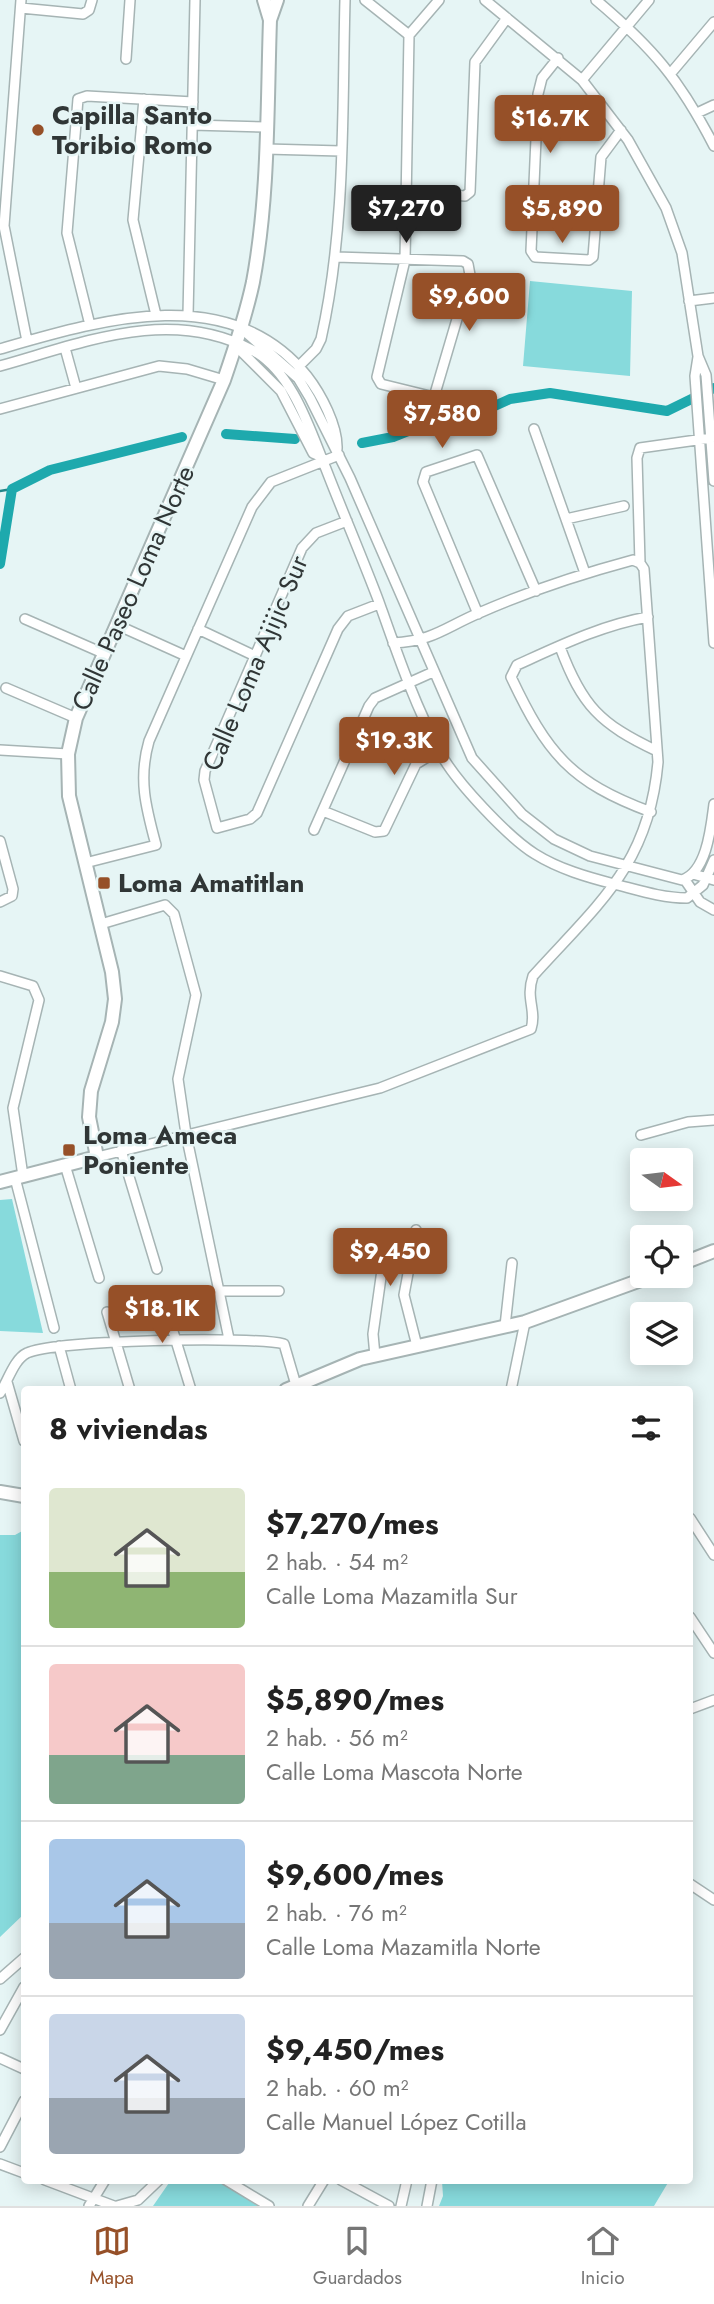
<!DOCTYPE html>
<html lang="es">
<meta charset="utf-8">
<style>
:root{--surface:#fff;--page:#f2f2f2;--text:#222;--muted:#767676;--line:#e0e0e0;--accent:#965028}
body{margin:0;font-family:Jost,sans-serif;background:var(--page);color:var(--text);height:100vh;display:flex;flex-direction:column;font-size:26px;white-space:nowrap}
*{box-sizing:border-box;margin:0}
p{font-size:23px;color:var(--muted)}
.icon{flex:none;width:38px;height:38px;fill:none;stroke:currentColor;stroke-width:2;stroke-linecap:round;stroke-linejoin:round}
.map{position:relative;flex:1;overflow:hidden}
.side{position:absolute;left:21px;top:1386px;width:672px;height:798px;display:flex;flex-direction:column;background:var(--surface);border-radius:7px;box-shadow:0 4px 18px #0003}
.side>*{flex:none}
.needle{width:46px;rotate:104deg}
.controls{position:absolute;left:630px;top:1148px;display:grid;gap:14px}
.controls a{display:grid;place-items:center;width:63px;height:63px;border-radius:7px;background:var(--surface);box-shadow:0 4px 18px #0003;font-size:35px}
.price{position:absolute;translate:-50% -60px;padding:0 16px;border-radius:7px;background:var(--accent);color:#fff;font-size:23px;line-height:46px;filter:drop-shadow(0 2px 4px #0008)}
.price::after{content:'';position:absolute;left:50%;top:42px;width:21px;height:16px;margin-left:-10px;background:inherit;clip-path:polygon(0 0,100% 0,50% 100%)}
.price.selected{background:#222;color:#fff}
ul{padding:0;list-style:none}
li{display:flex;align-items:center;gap:21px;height:175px;padding:0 28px}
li+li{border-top:2px solid var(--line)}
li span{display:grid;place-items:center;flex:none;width:196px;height:140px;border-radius:7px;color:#555}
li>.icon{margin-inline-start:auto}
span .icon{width:84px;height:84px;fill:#fffc;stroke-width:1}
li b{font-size:30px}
h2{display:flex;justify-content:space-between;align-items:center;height:84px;padding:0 28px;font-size:30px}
.dock{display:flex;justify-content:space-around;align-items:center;height:98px;border-top:2px solid var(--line);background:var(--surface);font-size:19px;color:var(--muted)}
.dock a{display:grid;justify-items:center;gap:4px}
.dock .selected{color:var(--accent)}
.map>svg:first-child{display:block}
.green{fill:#87dadc}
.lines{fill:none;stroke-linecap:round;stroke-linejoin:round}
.stream{stroke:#238689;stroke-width:2.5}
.canal{stroke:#1ea9ad;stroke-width:10}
.street-casing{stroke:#a6b4b4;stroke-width:12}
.secondary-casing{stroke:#a6b4b4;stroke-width:16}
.street{stroke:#fff;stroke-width:9}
.secondary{stroke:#fff;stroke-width:12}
.poi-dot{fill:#965028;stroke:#e6f5f5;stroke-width:2.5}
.labels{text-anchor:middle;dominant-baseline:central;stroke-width:5;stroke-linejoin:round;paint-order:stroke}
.poi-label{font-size:26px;font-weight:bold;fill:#303636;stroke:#e6f5f5;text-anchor:start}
.street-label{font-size:26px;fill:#303636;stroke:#e6f5f5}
</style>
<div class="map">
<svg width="714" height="2206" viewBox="0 0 714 2206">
<rect width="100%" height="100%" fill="#e6f5f5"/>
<path class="green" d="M530 281 632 291 630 376 523 366Z
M12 1199 43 1333 0 1331V1200Z
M24 1530V1914L0 1937V1535H15Z
M171 2180 220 2181 258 2206H153Z
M442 2181V2180L669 2181 654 2206H439L443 2196Z"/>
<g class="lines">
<path class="stream" d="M0 491 12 489"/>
<path class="canal" d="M226 434 295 439
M362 443 393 437 423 425 468 418 510 399 550 393 667 411 714 388
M0 564 12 489 50 470 182 437"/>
<g class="street-casing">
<path id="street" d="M21 0 4 226 27 341
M365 0 409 35
M485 0 582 80 628 140 666 208 682 253 698 356 706 375 714 481
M596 0C653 48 680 80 714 146
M21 8 83 14 89 10 92 0
M558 58 542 78 538 94 531 251 535 257 589 260 593 257 601 157 621 130
M126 59 130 0
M671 73 714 22
M582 80 649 0
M144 99 133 220 156 315
M697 113 714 105
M192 125 267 127
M266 149 341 151
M405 191 465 196 470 192 475 62 507 18
M336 257 463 261 468 264 470 275 434 397 381 384 377 377 405 260 409 35 439 0
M689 301 714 298
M188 315 195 0
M90 325 67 233 78 99 87 96 193 102
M241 328 298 378 310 398 350 478 472 758 522 814 554 839 590 856 682 880C707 872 711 827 714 804
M237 347 281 391 313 453 320 456
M65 348 76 388
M0 349C100 320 230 280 307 376 321 394 338 426 337 449
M698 357 695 376 714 643
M0 366C83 343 169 306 252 350 293 372 310 430 326 469 343 513 362 557 379 602 397 653 415 706 441 754 456 782 508 837 535 854 559 869 587 877 614 884 638 890 662 898 687 898L703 885 714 860
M299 366 316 349 321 339C346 228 342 113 345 0
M0 409 159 366 187 369 224 380
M534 429 585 573
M566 519 624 506
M347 521 316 533 302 548 205 771 204 780 217 828 250 819 257 813 338 629 348 616 379 604
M478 614 423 482 426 472 477 455 536 591
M648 617C602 625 559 646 517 665L511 677C547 753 570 782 651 812
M25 619 105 654
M117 625 186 656
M198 629 255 656
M393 643C433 641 444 628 479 613 529 591 581 574 633 560L640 563
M560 647C582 706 600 724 657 751
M6 688 76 718
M0 750 68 754
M323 811 375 832 384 831 416 764 439 750
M314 830 369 706 375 698 433 672
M0 841 13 889 12 896 0 902
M85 863 156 845C146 808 138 779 149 741L252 507 271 482 339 455
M693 874 714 880
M685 880 700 902 714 910
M101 924 165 905 174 914 196 995 178 1079 186 1134 229 1339
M0 976 33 986 39 1000 13 1108 23 1176
M641 1135 688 1122 714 1120
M121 1150 157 1269
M97 1157 380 1088 531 1029C537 1010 525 999 533 976 598 904 649 865 658 762L644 569 640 563 637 458 640 448 711 438
M65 1165 99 1278
M15 1178 54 1328
M416 1230 404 1295 417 1346
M218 1291H279
M161 1292 191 1390
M107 1312 130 1390
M505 1326 512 1263
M59 1346 71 1390
M375 1356 373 1334 384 1256
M7 1382 24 1441
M511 1390 525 1322
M0 1393C8 1381 14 1359 27 1353 53 1340 253 1336 284 1344L296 1385
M690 1518 714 1555
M690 1617 714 1653
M690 1709 714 1700
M690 1884 714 1900
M0 1979 24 1958
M0 2030 24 1987
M0 2058 24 2069
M0 2147 24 2101
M0 2164 24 2173
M45 2180 114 2206
M226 2180 269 2206
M341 2180 389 2206
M89 2206 105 2180
M117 2206 138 2200 159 2180
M308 2206 324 2180
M401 2206 407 2180
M427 2206 432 2180"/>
</g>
<g class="secondary-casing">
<path id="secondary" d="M264 0 270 20
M0 1182 97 1157 89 1117 91 1091 112 1022 115 999 112 972 69 796 68 754 76 718 224 380C235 348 246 315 253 282 269 196 267 107 270 20L277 0
M681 1264 714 1251
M286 1390 360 1359 525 1322 652 1276
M0 1492 24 1496"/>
</g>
<use href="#street" class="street"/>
<use href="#secondary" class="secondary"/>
</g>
<g class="poi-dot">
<circle cx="38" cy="130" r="7"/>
<rect x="97" y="876" width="14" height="14" rx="3.5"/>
<rect x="62" y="1143" width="14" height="14" rx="3.5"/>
</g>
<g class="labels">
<g class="poi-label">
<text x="52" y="115">Capilla Santo<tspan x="52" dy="30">Toribio Romo</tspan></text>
<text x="118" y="883">Loma Amatitlan</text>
<text x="83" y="1135">Loma Ameca<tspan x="83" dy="30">Poniente</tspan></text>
</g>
<g class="street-label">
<text transform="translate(133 588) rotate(-66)">Calle Paseo Loma Norte</text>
<text transform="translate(255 663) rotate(-67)">Calle Loma Ajijic Sur</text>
</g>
</g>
</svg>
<div class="controls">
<a><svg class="needle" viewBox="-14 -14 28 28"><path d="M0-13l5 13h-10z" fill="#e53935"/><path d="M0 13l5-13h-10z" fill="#767676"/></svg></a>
<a><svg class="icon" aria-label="locate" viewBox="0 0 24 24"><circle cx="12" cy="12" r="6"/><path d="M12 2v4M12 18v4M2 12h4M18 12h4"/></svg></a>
<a><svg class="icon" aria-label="layers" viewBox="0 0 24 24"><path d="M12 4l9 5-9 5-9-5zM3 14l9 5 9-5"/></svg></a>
</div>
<b class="price" style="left:550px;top:155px">$16.7K</b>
<b class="price selected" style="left:406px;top:245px">$7,270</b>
<b class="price" style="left:562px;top:245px">$5,890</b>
<b class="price" style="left:469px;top:333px">$9,600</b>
<b class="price" style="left:442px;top:450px">$7,580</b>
<b class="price" style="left:394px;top:777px">$19.3K</b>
<b class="price" style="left:390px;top:1288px">$9,450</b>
<b class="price" style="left:162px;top:1345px">$18.1K</b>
<section class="side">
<h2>8 viviendas<svg class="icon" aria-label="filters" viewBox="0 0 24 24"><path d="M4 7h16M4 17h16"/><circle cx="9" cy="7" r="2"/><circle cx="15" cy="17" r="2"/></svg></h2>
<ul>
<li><span style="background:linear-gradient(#dfe7d0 60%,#8fb573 0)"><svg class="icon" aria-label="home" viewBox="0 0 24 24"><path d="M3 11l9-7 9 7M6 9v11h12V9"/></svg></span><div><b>$7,270/mes</b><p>2 hab. · 54 m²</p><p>Calle Loma Mazamitla Sur</p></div></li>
<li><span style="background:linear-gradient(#f6c9c9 65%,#7fa58c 0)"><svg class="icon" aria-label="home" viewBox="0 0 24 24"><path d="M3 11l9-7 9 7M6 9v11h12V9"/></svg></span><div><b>$5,890/mes</b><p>2 hab. · 56 m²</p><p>Calle Loma Mascota Norte</p></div></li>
<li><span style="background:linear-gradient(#a9c7e8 60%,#9aa5b1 0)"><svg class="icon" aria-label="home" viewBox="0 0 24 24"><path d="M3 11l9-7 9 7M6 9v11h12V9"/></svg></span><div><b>$9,600/mes</b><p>2 hab. · 76 m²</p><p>Calle Loma Mazamitla Norte</p></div></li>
<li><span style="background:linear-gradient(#c9d6e8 60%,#9aa5b1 0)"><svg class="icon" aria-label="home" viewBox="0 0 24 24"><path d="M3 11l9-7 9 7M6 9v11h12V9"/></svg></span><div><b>$9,450/mes</b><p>2 hab. · 60 m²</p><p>Calle Manuel López Cotilla</p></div></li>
</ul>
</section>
</div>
<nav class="dock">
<a class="selected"><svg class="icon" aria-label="map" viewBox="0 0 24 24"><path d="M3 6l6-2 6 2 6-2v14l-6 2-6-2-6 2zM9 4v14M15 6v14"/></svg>Mapa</a>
<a><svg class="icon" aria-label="saved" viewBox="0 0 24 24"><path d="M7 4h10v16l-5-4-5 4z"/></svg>Guardados</a>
<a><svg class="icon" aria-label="home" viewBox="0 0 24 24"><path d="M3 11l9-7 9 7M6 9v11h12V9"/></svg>Inicio</a>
</nav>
